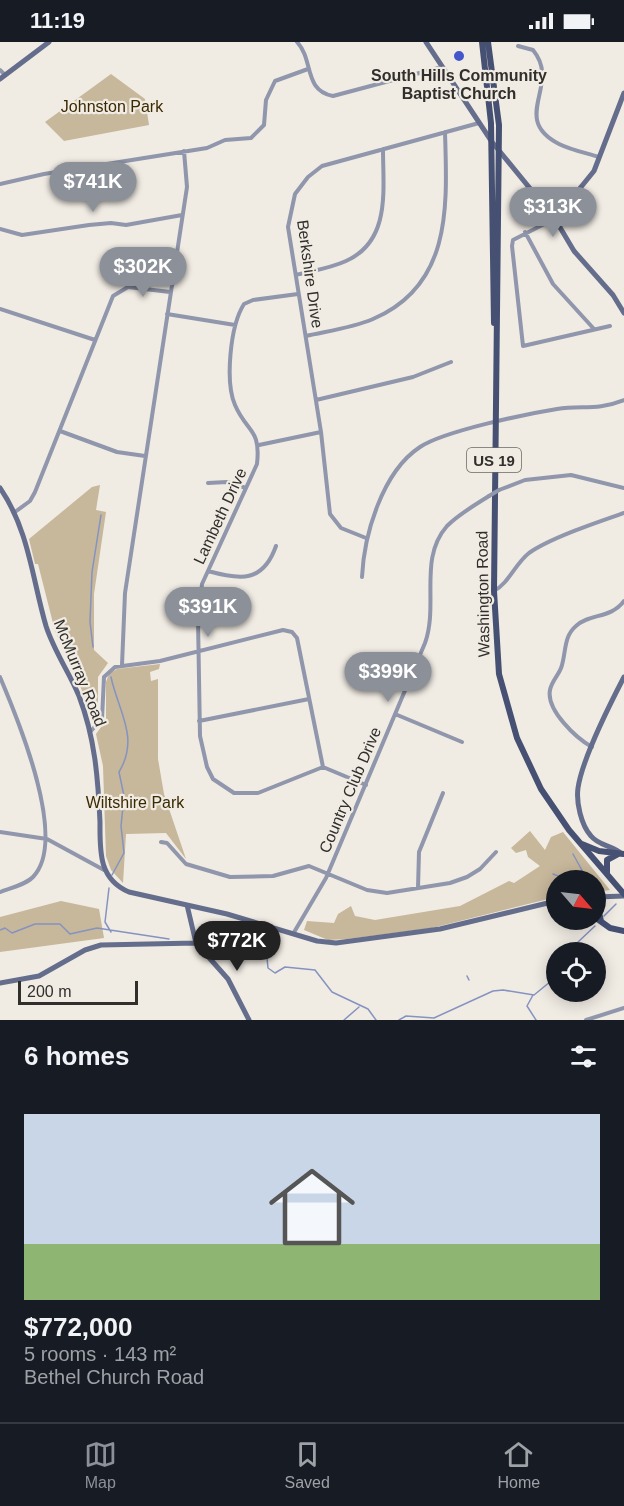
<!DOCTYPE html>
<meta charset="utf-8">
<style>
:root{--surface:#171b24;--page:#20242c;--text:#f1f3f6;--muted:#9ea1a6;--line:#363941;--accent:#8c9099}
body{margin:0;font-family:Arial,sans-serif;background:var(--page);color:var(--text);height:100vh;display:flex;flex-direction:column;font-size:22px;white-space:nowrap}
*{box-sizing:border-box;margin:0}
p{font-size:20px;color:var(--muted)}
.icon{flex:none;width:33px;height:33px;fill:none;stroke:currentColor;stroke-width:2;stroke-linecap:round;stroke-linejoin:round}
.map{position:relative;height:978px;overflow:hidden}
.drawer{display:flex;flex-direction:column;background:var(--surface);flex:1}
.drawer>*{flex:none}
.needle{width:39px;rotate:118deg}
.buttons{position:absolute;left:546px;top:828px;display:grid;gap:12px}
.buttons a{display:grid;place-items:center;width:60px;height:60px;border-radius:50%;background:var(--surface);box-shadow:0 3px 15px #0003;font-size:30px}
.scale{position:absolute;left:18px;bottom:15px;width:120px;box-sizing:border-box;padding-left:6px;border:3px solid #312f2c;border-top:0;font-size:16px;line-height:21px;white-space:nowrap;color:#312f2c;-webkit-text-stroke:4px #f0ebe3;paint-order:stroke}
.price{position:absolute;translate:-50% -51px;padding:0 14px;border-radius:21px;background:var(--accent);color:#fff;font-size:20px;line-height:39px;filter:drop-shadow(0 2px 3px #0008)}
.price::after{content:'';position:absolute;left:50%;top:36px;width:18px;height:14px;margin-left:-9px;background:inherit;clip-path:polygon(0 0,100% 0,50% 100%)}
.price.current{background:#222;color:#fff}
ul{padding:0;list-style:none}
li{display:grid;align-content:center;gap:12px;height:318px;padding:0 24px}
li+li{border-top:2px solid var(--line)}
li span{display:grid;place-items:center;height:186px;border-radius:0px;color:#555}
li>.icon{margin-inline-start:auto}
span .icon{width:108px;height:108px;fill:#fffc;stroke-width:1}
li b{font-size:26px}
h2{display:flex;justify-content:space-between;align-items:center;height:72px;padding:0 24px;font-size:26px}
.status{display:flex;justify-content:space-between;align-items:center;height:42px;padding:0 30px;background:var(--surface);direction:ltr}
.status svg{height:16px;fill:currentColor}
.dock{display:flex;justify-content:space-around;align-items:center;height:84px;border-top:2px solid var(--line);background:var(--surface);font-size:16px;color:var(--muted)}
.dock a{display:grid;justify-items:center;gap:3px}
.dock .current{color:var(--accent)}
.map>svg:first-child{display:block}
.green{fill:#c7b79b}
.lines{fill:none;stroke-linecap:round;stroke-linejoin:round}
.stream{stroke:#8593c1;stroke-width:1.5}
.street{stroke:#9096ab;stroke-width:4}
.secondary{stroke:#646d8b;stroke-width:5}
.primary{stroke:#465073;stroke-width:6}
.street-bridge{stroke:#9096ab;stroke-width:4}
.poi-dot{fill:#4356ca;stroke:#f0ebe3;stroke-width:2}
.labels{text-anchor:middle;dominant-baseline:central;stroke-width:4.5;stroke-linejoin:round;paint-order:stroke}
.shield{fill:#f0ebe3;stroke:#6a6763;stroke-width:1.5}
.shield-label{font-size:15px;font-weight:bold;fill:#312f2c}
.poi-label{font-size:16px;font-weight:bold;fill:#312f2c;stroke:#f0ebe3}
.park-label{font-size:16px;fill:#3b2901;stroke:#f0ebe3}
.street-label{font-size:16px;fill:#312f2c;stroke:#f0ebe3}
</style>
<div class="status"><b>11:19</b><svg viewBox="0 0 49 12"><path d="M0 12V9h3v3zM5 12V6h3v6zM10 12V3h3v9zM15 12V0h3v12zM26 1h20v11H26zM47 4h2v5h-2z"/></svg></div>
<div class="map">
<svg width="624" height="978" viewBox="0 0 624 978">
<rect width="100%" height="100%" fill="#f0ebe3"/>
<path class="green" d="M111 32 145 57 149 83 64 99 45 80Z
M100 443 96 468 106 470 94 552V608L108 621 98 635V673L94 675 55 589 38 522H35L29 497 92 445Z
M160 622 159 627 150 630 151 639 158 637V717L164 752 186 817 166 791 126 792 123 841 111 828 106 814 103 724 96 692 106 678V640L109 632 117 627Z
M530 789 545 808 551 795 563 790 610 848 596 850V838H556V855L432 886 347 897 328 898 304 888 307 879 334 881 338 872 351 864 355 874 375 878 460 864 509 839 514 841 540 824 528 815 526 808 516 811 511 806Z
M61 859 99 867 104 896 0 910V875Z"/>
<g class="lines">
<path class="stream" d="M93 605 90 580 92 530 101 473
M111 635C118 669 140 695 119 730L124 754 121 784 124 811 112 833
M573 812 584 832 580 838
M553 832 568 838
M109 846 105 880 111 890
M604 874 616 862
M0 888 5 886 12 891 35 882H60L70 892 97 886 169 897
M199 896 236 885 254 915 267 916 268 926 275 931 285 925 315 928 332 950 368 967 376 978
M578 900 595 884
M571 910 574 904
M467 934 469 938
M533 953 527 964 536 978
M344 978 359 965
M399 978 406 974 434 976 493 949 503 948 534 953 556 935"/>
<path class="street" d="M297 0C314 18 303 48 333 54L442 25
M518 4 533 8C562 43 509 76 559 102 571 108 586 111 599 115
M0 28 5 33
M0 142 44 132 207 106 225 98 251 96 264 83 266 58 275 39 308 27
M554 177 513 198 512 204 523 304 610 284
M0 187 22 193 89 183 111 181 126 183 182 173
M525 190 553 242 594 287
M296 233C312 229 331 226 346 219 391 199 383 148 383 107
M298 252 253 258 244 262C230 284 225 340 235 363 247 391 261 386 257 422L202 542 198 578 200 694 207 725 213 737 234 751H258L323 725 366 743
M0 267 95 298
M167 272 235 283
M306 294C328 289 352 286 373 277 453 243 447 162 445 90
M316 358 413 335 451 320
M60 389 117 410 145 414
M259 403 321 390
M208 441 227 440 246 446
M499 448 525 438 571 433 624 446
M15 470 30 459 35 450 113 254 128 245 170 250
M366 496 341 486 330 472 321 390 288 185 295 152 308 135 322 124 479 81
M208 529C240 538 263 541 276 504
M362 535C364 493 382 430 420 405 444 389 526 372 557 367 583 363 596 369 624 358
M494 549C509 541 515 522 529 511 550 496 598 480 624 471
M122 623 125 551 187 145 184 109
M0 635C17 675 69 798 33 835 25 843 11 846 0 850
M395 672 462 700
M199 679 309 657
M90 690 102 677 104 635 115 625 160 619 283 588 292 590 297 596 323 725
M592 705C576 696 546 668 550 648 552 638 560 632 562 623 566 609 564 594 576 584 590 571 611 577 624 559
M0 790 47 797 104 828
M161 800 167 801 186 822 230 835 273 834 309 824 367 848 387 851 450 841 467 835 480 827 496 810
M418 846 419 810 443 751
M293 892 326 836 425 601C439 562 418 517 447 484 459 472 475 463 489 454
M586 978 624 966"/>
<path class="secondary" d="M426 0 492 100 555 177 574 209 613 253 624 271
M0 37 49 0
M555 177 594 129 624 51
M0 446C29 488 32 536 46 584 54 609 69 630 79 654 95 696 98 736 100 780 100 808 98 837 129 850L227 872 317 899 336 901 440 887 556 859
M622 812C612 803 599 804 591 794 581 783 576 760 578 746 582 718 610 662 624 635
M596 855 624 854
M187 863 196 901 228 937 249 978
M0 941 39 934 85 908 101 903 196 901"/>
<path class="primary" d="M482 0 491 81 494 281
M488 0 499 83 494 549 499 632 517 696 541 747 569 788 624 852
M582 802 599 809 624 812
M607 831V818L618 812
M596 858 601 879
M596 876 610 886 624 889"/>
<path class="street-bridge" d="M489 454 499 448"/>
</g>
<circle class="poi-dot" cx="459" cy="14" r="6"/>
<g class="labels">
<rect class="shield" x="467" y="406" width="54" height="24" rx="4.5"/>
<g class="shield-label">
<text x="494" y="418">US 19</text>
</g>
<g class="poi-label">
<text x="459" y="33">South Hills Community<tspan x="459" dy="18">Baptist Church</tspan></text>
</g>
<g class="park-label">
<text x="112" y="64">Johnston Park</text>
<text x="135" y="760">Wiltshire Park</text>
</g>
<g class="street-label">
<text transform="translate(310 232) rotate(82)">Berkshire Drive</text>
<text transform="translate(220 474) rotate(-65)">Lambeth Drive</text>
<text transform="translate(483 552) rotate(-91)">Washington Road</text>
<text transform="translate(80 631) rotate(68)">McMurray Road</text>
<text transform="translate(350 748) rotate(-67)">Country Club Drive</text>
</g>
</g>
</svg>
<div class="buttons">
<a><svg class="needle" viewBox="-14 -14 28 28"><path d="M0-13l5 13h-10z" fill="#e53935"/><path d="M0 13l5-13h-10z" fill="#9ea1a6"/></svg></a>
<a><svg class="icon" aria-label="locate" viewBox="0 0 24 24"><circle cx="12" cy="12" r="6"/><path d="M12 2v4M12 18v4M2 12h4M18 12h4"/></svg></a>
</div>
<div class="scale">200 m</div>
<b class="price" style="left:93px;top:171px">$741K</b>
<b class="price" style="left:553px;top:196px">$313K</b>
<b class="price" style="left:143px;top:256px">$302K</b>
<b class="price" style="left:208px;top:596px">$391K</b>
<b class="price" style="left:388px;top:661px">$399K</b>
<b class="price current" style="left:237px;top:930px">$772K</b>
</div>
<section class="drawer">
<h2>6 homes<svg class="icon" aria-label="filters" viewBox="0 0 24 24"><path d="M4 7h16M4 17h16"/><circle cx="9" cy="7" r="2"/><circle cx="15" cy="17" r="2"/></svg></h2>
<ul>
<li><span style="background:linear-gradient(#c9d6e8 70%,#8fb573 0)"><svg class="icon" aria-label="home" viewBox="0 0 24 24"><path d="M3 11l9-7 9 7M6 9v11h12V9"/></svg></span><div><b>$772,000</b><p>5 rooms · 143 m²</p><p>Bethel Church Road</p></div></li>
</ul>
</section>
<nav class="dock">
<a class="current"><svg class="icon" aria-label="map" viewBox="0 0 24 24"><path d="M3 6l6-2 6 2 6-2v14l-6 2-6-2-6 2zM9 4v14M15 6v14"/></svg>Map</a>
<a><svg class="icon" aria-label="saved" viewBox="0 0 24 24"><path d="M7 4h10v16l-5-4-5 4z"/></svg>Saved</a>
<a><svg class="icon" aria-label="home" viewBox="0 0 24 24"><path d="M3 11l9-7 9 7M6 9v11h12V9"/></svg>Home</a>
</nav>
